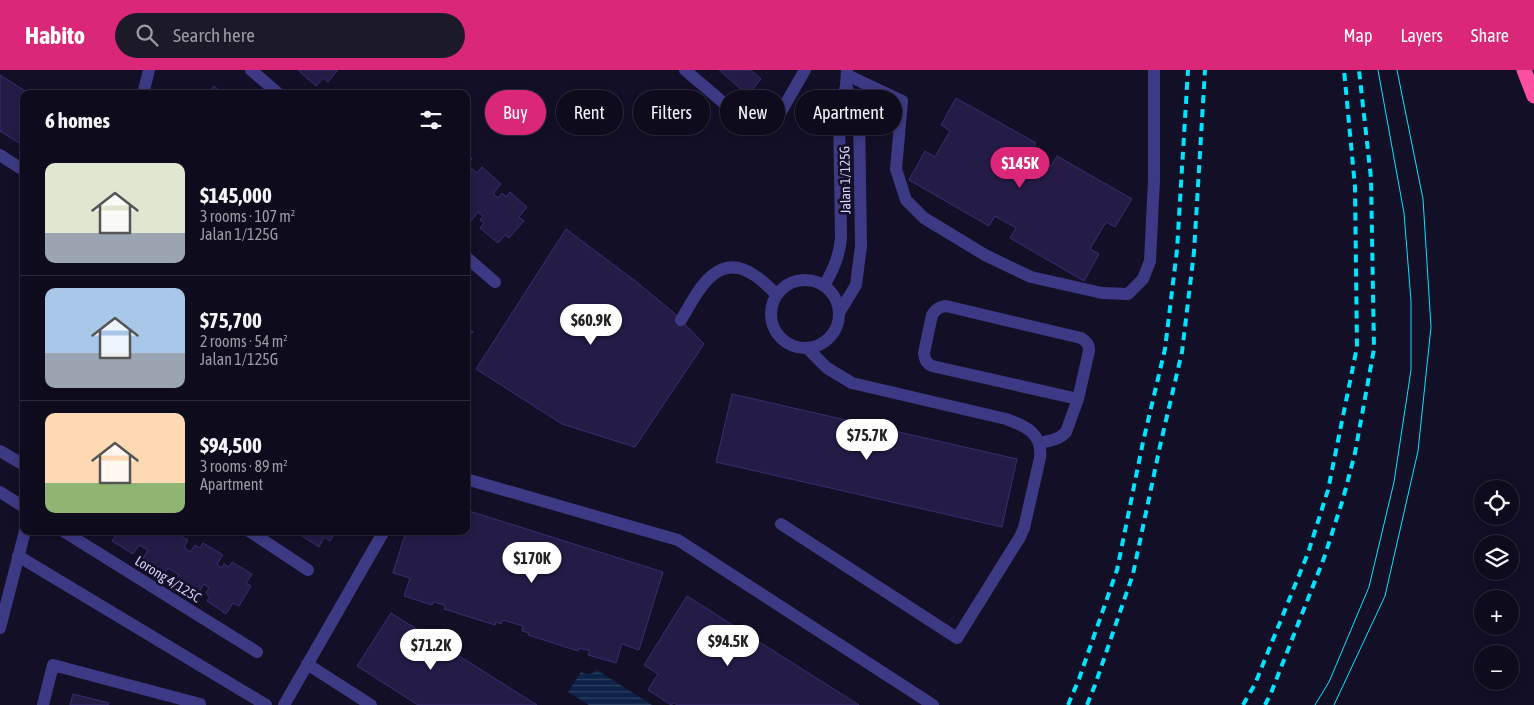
<!DOCTYPE html>
<meta charset="utf-8">
<style>
:root{--surface:#0e0b1c;--page:#1c1929;--text:#f1f3f6;--muted:#9b9ba3;--line:#2e2b3b;--accent:#db2777}
body{margin:0;font-family:"Asap Condensed",sans-serif;background:var(--page);color:var(--text);height:100vh;display:flex;flex-direction:column;font-size:19px;white-space:nowrap}
*{box-sizing:border-box;margin:0}
p{font-size:16px;color:var(--muted)}
.icon{flex:none;width:28px;height:28px;fill:none;stroke:currentColor;stroke-width:2;stroke-linecap:round;stroke-linejoin:round}
.map{position:relative;flex:1;overflow:hidden}
.panel{position:absolute;left:20px;top:20px;width:450px;height:445px;display:flex;flex-direction:column;background:var(--surface);border-radius:10px;box-shadow:0 2px 8px #0003,0 0 0 1px var(--line)}
.panel>*{flex:none}
.guide{position:absolute;left:485px;top:20px;width:475px;height:45px;display:flex;gap:10px}
.controls{position:absolute;left:1474px;top:410px;display:grid;gap:10px}
.controls a{display:grid;place-items:center;width:45px;height:45px;border-radius:50%;background:var(--surface);box-shadow:0 2px 8px #0003,0 0 0 1px var(--line);font-size:25px}
.price{position:absolute;translate:-50% -42px;padding:0 11px;border-radius:18px;background:#fff;color:#222;font-size:16px;line-height:32px;filter:drop-shadow(0 1px 2px #0008)}
.price::after{content:'';position:absolute;left:50%;top:30px;width:15px;height:11px;margin-left:-8px;background:inherit;clip-path:polygon(0 0,100% 0,50% 100%)}
.price.on{background:var(--accent);color:#fff}
ul{padding:0;list-style:none}
li{display:flex;align-items:center;gap:15px;height:125px;padding:0 25px}
li+li{border-top:1px solid var(--line)}
li span{display:grid;place-items:center;flex:none;width:140px;height:100px;border-radius:10px;color:#555}
li>.icon{margin-inline-start:auto}
span .icon{width:60px;height:60px;fill:#fffc;stroke-width:1}
li b{font-size:21px}
h2{display:flex;justify-content:space-between;align-items:center;height:60px;padding:0 25px;font-size:21px}
.pill{padding:0 18px;border-radius:22px;background:var(--surface);box-shadow:0 2px 8px #0003,0 0 0 1px var(--line);font-size:18px;line-height:45px}
.pill.on{background:var(--accent);color:#fff}
header{display:flex;align-items:center;gap:30px;box-sizing:border-box;height:70px;padding:0 25px;background:var(--accent);color:#fff}
header strong{font-size:24px}
nav{display:flex;gap:28px;margin-inline-start:auto;font-size:18px}
.search{width:350px;height:45px;background:var(--page);display:flex;align-items:center;gap:12px;box-sizing:border-box;padding:0 18px;border-radius:28px;color:var(--muted);font-size:19px}
.map>svg:first-child{display:block}
.water{fill:url(#water-rules)}
.building{fill:#241b47;stroke:#3b2d73}
.lines{fill:none;stroke-linecap:round;stroke-linejoin:round}
.lane{stroke:#3d3a85;stroke-width:12}
.street{stroke:#3d3a85;stroke-width:12}
.highway{stroke:#ff4fa3;stroke-width:15}
.tram{stroke:#00e5ff;stroke-width:1}
.rail{stroke:#00e5ff;stroke-width:4;stroke-dasharray:8 6;stroke-linecap:butt}
.labels{text-anchor:middle;dominant-baseline:central;stroke-width:5;stroke-linejoin:round;paint-order:stroke}
.street-label{font-size:14px;fill:#d9d4ff;stroke:#130f26}
</style>
<header>
<strong>Habito</strong>
<div class="search"><svg class="icon" aria-label="search" viewBox="0 0 24 24"><circle cx="10" cy="10" r="6"/><path d="M15 15l6 6"/></svg>Search here</div>
<nav><a>Map</a><a>Layers</a><a>Share</a></nav>
</header>
<div class="map">
<svg width="1534" height="635" viewBox="0 0 1534 635">
<defs>
<pattern id="water-rules" width="6" height="5" patternUnits="userSpaceOnUse" patternTransform="scale(1.25)"><rect width="6" height="5" fill="#0c2248"/><path d="M0 2.5h6" fill="none" stroke="#2f4163"/></pattern>
</defs>
<rect width="100%" height="100%" fill="#130f26"/>
<path class="water" d="M597 600 652 635H589L568 622 581 602C587 605 592 605 597 600Z"/>
<path class="building" d="M299 0H338L328 12 323 8 316 16 299 1Z
M719 0H751L761 9 748 25Z
M0 5 30 24H24V76L0 61Z
M214 16 223 24H207Z
M956 28 1036 73 1030 84 1051 96 1057 86 1132 129 1115 157 1106 152 1090 179 1099 184 1084 211 1010 168 1016 158 995 146 989 156 909 110 925 81 935 87 950 61 941 55Z
M466 84 472 89 467 95 477 103 482 97 501 114 493 124 498 128 502 123 506 127 510 122 527 137 519 147 524 151 509 168 505 165 498 173 480 158 484 153 480 150 483 146 478 142 471 151 466 147Z
M566 159 634 210 673 242 704 274 635 377 562 354 476 299Z
M466 256 473 262 466 268Z
M732 324 1017 389 1002 457 716 392Z
M466 440 663 502 639 580 622 574 616 593 588 585 590 581 579 578 578 581 528 565 529 563 522 561 523 556 503 550 501 554 496 552 495 555 444 539 445 535 433 532 432 535 404 526 410 508 393 503 406 461H466Z
M110 461H185L182 467 188 470 184 477 190 482 195 475 200 478 203 473 223 485 217 494 222 498 224 494 229 497 232 492 252 504 246 513 251 516 239 536 233 533 226 544 207 531 210 526 206 523 209 518 204 514 197 525 175 511 179 505 168 498 164 504 142 490 148 480 139 475 133 484 112 471 116 465Z
M300 461H336L330 471 324 467 319 477 299 464Z
M687 526 859 635H677L674 633 671 635 648 620 658 604 644 595Z
M391 543 537 635H418L357 596Z
M73 624 109 633 108 635H70Z"/>
<g class="lines">
<path class="lane" d="M685 0 739 46 764 48 782 40 805 0
M847 5 902 31 896 99 906 130 924 148 985 185 1031 207 1102 223 1128 224 1143 209 1150 191 1154 110V0
M0 85 20 98
M771 244a34 34 0 1 1 68 0a34 34 0 1 1-68 0Z
M824 216C833 200 840 185 841 167
M839 243 856 215 861 176
M681 250C696 225 716 179 754 205 762 210 770 218 777 225
M1039 373C1049 371 1059 370 1066 362L1078 329 1089 281C1089 274 1087 272 1081 268L946 236C939 237 936 239 932 245L924 283C925 290 926 293 932 296L1078 329
M466 409 678 470 933 635
M781 454 957 568 1020 467 1024 458 1040 388C1043 364 1026 356 1006 349L852 313 827 298 807 278
M63 461 257 582
M18 486 266 635
M307 594 371 635
M43 635 53 595 200 634V635
M284 635 384 461"/>
<path class="street" d="M251 0 279 24
M846 16 859 43 861 176
M143 24 149 0
M841 167 839 43 846 16 847 0
M466 187 495 212
M0 381 24 395
M0 422 24 437
M249 461 308 500
M0 558 25 461"/>
<path class="highway" d="M1524 0 1534 26"/>
<path class="tram" d="M1315 635 1329 612 1369 517 1394 412 1411 300V231L1404 143 1378 0
M1334 635 1385 526 1418 381 1431 257 1423 129 1397 0"/>
<path class="rail" d="M1068 635 1079 609 1117 500 1143 372 1165 279 1177 180 1188 0
M1087 635 1095 615 1133 504 1160 376 1182 282 1194 182 1205 0
M1243 635 1255 614 1308 483 1328 420 1357 277 1355 117 1344 0
M1265 635 1271 623 1324 488 1343 429 1355 383 1374 279 1371 108 1359 0"/>
</g>
<g class="labels">
<g class="street-label">
<text transform="translate(845 110) rotate(-91)">Jalan 1/125G</text>
<text transform="translate(168 509) rotate(32)">Lorong 4/125C</text>
</g>
</g>
</svg>
<div class="controls">
<a><svg class="icon" aria-label="locate" viewBox="0 0 24 24"><circle cx="12" cy="12" r="6"/><path d="M12 2v4M12 18v4M2 12h4M18 12h4"/></svg></a>
<a><svg class="icon" aria-label="layers" viewBox="0 0 24 24"><path d="M12 4l9 5-9 5-9-5zM3 14l9 5 9-5"/></svg></a>
<a>+</a>
<a>−</a>
</div>
<b class="price on" style="left:1020px;top:119px">$145K</b>
<b class="price" style="left:591px;top:276px">$60.9K</b>
<b class="price" style="left:867px;top:391px">$75.7K</b>
<b class="price" style="left:532px;top:514px">$170K</b>
<b class="price" style="left:728px;top:597px">$94.5K</b>
<b class="price" style="left:431px;top:601px">$71.2K</b>
<div class="guide">
<a class="pill on">Buy</a>
<a class="pill">Rent</a>
<a class="pill">Filters</a>
<a class="pill">New</a>
<a class="pill">Apartment</a>
</div>
<section class="panel">
<h2>6 homes<svg class="icon" aria-label="filters" viewBox="0 0 24 24"><path d="M4 7h16M4 17h16"/><circle cx="9" cy="7" r="2"/><circle cx="15" cy="17" r="2"/></svg></h2>
<ul>
<li><span style="background:linear-gradient(#dfe7d0 70%,#9aa5b1 0)"><svg class="icon" aria-label="home" viewBox="0 0 24 24"><path d="M3 11l9-7 9 7M6 9v11h12V9"/></svg></span><div><b>$145,000</b><p>3 rooms · 107 m²</p><p>Jalan 1/125G</p></div></li>
<li><span style="background:linear-gradient(#a9c7e8 65%,#9aa5b1 0)"><svg class="icon" aria-label="home" viewBox="0 0 24 24"><path d="M3 11l9-7 9 7M6 9v11h12V9"/></svg></span><div><b>$75,700</b><p>2 rooms · 54 m²</p><p>Jalan 1/125G</p></div></li>
<li><span style="background:linear-gradient(#ffd9b3 70%,#8fb573 0)"><svg class="icon" aria-label="home" viewBox="0 0 24 24"><path d="M3 11l9-7 9 7M6 9v11h12V9"/></svg></span><div><b>$94,500</b><p>3 rooms · 89 m²</p><p>Apartment</p></div></li>
</ul>
</section>
</div>
